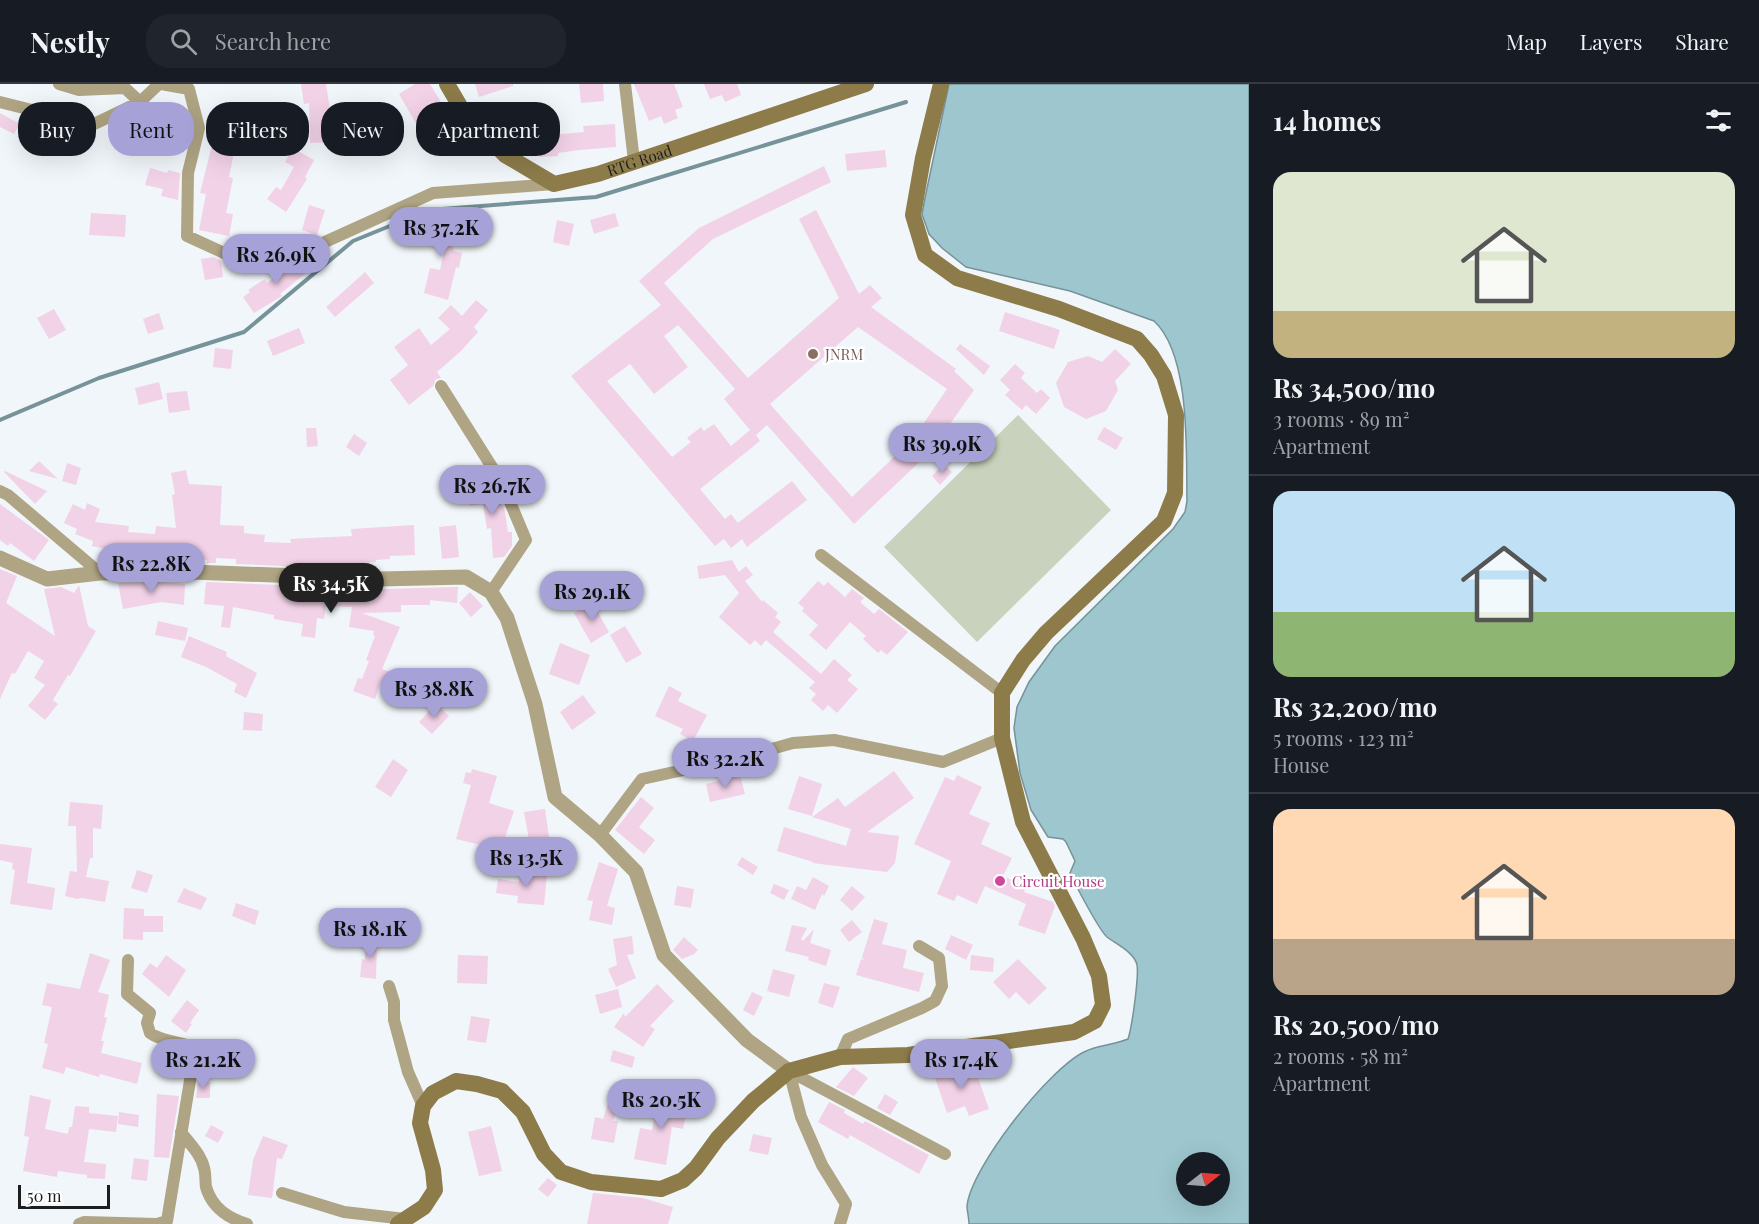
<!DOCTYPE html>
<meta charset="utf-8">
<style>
:root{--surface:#171b24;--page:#20242c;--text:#f1f3f6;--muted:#9ea1a6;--line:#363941;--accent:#a6a2d8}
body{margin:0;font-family:"Playfair Display",serif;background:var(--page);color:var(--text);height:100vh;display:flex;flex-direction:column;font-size:22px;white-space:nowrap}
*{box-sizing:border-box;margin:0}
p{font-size:20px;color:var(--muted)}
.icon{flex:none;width:33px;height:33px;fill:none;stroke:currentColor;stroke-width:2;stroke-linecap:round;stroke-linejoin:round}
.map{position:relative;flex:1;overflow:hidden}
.panel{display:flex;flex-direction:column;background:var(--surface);width:510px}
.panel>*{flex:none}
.top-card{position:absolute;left:18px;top:18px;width:570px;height:54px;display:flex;gap:12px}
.needle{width:39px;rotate:73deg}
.fabs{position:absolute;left:1176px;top:1068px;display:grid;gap:12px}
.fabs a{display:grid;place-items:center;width:54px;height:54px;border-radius:50%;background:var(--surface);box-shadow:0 6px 24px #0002;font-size:30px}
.scale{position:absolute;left:18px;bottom:15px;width:92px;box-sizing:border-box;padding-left:6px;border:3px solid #1b1d1e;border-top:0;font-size:16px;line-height:21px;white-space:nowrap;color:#1b1d1e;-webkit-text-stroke:4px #fff;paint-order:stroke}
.price{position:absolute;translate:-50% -51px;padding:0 14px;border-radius:21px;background:var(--accent);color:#111;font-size:20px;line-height:39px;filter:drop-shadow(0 2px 3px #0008)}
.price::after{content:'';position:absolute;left:50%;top:36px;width:18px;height:14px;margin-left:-9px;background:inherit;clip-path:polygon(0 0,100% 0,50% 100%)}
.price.active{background:#222;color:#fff}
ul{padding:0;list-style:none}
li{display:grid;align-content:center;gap:12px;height:318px;padding:0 24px}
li+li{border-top:2px solid var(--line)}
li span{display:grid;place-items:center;height:186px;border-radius:18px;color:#555}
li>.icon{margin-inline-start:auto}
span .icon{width:108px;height:108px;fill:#fffc;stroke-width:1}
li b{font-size:26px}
h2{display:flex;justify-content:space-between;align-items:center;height:72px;padding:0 24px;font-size:26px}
.chip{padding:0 21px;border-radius:24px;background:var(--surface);box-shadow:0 6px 24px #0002;font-size:21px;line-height:54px}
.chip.active{background:var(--accent);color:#111}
header{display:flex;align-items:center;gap:36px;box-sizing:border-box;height:84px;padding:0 30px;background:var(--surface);border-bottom:2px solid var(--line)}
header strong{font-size:28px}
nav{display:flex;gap:33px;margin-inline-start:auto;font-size:21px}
.search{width:420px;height:54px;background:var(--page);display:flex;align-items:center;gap:15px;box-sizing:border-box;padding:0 21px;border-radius:24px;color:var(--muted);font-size:22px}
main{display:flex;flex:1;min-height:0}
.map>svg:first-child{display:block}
.green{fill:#c9d2bc}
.water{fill:#9dc6ce;stroke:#769399;stroke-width:1.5;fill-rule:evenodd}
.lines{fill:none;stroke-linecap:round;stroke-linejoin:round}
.stream{stroke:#769399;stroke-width:4}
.building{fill:#f2d2e7;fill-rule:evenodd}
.minor{stroke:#afa483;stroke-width:12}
.tertiary{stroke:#afa483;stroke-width:15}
.secondary{stroke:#8d7c4a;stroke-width:16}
.education-dot{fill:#8d6e63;stroke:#fff;stroke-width:2}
.hotel-dot{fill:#d1479c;stroke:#fff;stroke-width:2}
.labels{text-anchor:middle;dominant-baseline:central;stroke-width:4.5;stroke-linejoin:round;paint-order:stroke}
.street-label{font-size:15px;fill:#1b1d1e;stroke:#fff}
.education-label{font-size:15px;fill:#785e54;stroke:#fff;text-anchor:start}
.hotel-label{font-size:15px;fill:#b23c85;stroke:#fff;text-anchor:start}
</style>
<header>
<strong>Nestly</strong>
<div class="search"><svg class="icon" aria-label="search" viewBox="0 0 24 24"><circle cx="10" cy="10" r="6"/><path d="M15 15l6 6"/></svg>Search here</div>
<nav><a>Map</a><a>Layers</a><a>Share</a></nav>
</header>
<main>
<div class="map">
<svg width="1249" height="1140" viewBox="0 0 1249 1140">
<rect width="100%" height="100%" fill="#f1f6fa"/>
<path class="green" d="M1018 331 1111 426 977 558 884 463Z"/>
<path class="water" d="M949 0H1249V1140H969C969 1134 967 1127 967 1122 971 1083 1049 985 1084 968 1097 961 1114 961 1128 955 1132 943 1139 893 1137 881 1135 869 1116 860 1107 853 1099 846 1075 800 1070 789L1075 777 1066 758 1063 755 1048 753 1031 726 1020 689 1014 644 1017 623 1029 598 1055 562 1173 445 1185 428 1187 417C1186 369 1191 271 1154 237L1070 207 966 183 942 164 929 150 922 130 925 114ZM1186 1078H1220V1112H1186Z"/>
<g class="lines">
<path class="stream" d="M0 336 99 294 244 248 353 157 429 126 596 113 906 18"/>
</g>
<path class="building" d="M301 0H326L331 31H335L336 58 310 59 309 19 304 20Z
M415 0H430L450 33 422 50 399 10Z
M475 0H513V2L479 13Z
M579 0H603L604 17 581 19Z
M634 0H674L683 23 675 26 678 34 664 40 661 32 649 37Z
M704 0H737L741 11 725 18 722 11 710 15Z
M0 29 20 40 14 50 0 43Z
M615 40 616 63 579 66 558 69V72L540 73 539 52 584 48 583 42Z
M215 49 237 54 229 93 233 94 226 129 233 130 229 152 199 146 206 110 200 109Z
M293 64 314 76 305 93 307 95 286 128 267 115 276 103 281 106 294 83 285 78Z
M885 66 887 83 847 87 845 70Z
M824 82 831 98 713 155 664 199 748 294 839 214 799 135 816 126 859 210 870 201 882 214 871 223 956 285 954 287 974 306 931 367 854 440 767 341 756 351 760 357 700 405 725 435 731 430 738 439 792 397 807 416 747 463 742 455 731 464 724 455 715 462 571 292 661 221 639 197 699 144ZM678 241 735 305 724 315 750 346 731 362 714 340 704 347 701 343 687 354 691 358 672 373 607 297 630 280 654 310 688 283 664 252ZM858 243 947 305 913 355 852 413 770 320Z
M150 84 167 89 168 86 180 89 178 116 161 112 163 105 145 101Z
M309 121 325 126 317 151 302 146Z
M91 129 126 131 125 153 89 151Z
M443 129 454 167 462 169 459 184 456 183 448 216 424 209 430 184 440 186 446 154 429 159 422 135Z
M615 129 619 142 594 150 590 136Z
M557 136 574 140 569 162 553 158Z
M214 173 221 177 223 193 205 196 201 175Z
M304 174 312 184 280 210 282 212 254 229 243 213 250 208 248 206 265 195 267 199 296 175Z
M365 188 374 199 335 233 326 223Z
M476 216 488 226 474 243 478 248 461 267 437 288 441 294 436 295 433 302 409 321 390 296 408 281 394 263 419 244 431 261 450 245 438 234 451 221 462 232Z
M54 225 66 246 49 255 37 234Z
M1005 228 1060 246 1054 265 999 247Z
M159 229 164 245 148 250 143 235Z
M299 244 305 259 273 272 267 257Z
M960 260 990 282 984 291 956 265Z
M215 264 233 266 231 285 213 283Z
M1115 265 1131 280 1115 297 1118 306 1106 327 1086 335 1064 323 1056 299 1068 278 1088 272 1102 278Z
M1015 280 1025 289 1021 294 1037 309 1041 305 1050 314 1036 330 1026 321 1022 326 1005 311 1010 306 1000 296Z
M159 298 163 315 139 321 135 304Z
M187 307 190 326 169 329 166 309Z
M1104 343 1123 354 1116 366 1097 355Z
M306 344H316L318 362 307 363Z
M354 350 367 359 359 372 346 363Z
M39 377 58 395 29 387Z
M67 379 81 384 76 401 62 397Z
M944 380 952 388 940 401 932 392Z
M186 386 189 400 222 402 220 441 244 442V449L265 451 264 458 291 459 290 455 352 452 351 445 414 441 415 471 390 472V475L376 476V478L306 483 236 480V475L216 474V479H207V476L198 475V470L172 469 171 474 110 468V466L92 462 93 457 75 450 77 445 64 439 73 420 85 426 87 419 100 425 95 438 129 442 128 448 155 450 156 442 176 444 172 411 175 410 171 389Z
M5 387 47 407 35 420 4 388Z
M489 395 493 421 502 419 505 428 508 448H512V462L504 473 493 474 491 444 487 445 483 420 470 422 466 398Z
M0 420 49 456 34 477 10 459 8 462 0 456Z
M456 441 459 473 442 475 439 443Z
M732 476 739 488 746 482 753 491 745 497 762 518 763 516 778 529 775 533 781 538 773 548 821 590 834 575 852 591 847 596 858 605 837 629 828 621 823 627 811 616 816 610 809 604 815 598 766 556 761 562 755 556 750 561 719 533 739 509 725 491 699 495 697 482Z
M0 485 17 492 6 519 55 552 44 505 61 503 74 509 79 501 88 542 96 547 70 592 68 591 53 616 58 620 45 636 28 622 45 601 34 594 44 577 28 567 15 590 12 589 0 615Z
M818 497 824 502 828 498 845 513 852 505 864 514 860 518 874 530 879 525 908 548 887 571 881 566 878 569 863 555 866 552 850 538 826 566 809 551 818 541 802 527 804 524 798 519Z
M160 498 185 500 184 521 162 518 123 525 118 499Z
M206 498 380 505 458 503 457 519 430 516V521H401V528L362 529 400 543 382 585 399 592 394 606 380 600 375 615 353 607 358 594 362 595 369 577 366 576 375 552 373 551 374 547 349 543 352 523 326 522 324 535 317 534 315 554 301 552 303 540 274 535V531L233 523 230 544 221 543 224 522 204 520Z
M470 508 483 522 471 533 459 519Z
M592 518 609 548 591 559 574 529Z
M158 537 188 544 185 557 155 551Z
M625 542 642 570 626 579 610 551Z
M189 552 227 568 226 572 257 589 246 614 234 608 237 600 206 583 181 573Z
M560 559 590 571 579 601 549 590Z
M669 602 682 609 678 617 707 631 693 657 680 650 683 645 655 632Z
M583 611 596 629 572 646 560 628Z
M436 620 449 632 432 650 419 638Z
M244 628 263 630 262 647 243 646Z
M393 675 408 686 391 713 375 703Z
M472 685 497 692 489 719 514 727 501 765 482 759 481 761 456 755 471 701 463 699 466 688 471 689Z
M894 687 914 714 867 748 899 752 895 779 887 788 812 779 813 778 777 767 784 743 846 762 851 745 812 733 838 714 845 723Z
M740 691 745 710 710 718 706 700Z
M957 691 982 703 969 730 990 739 981 760 1012 774 1003 792 1026 803 1024 808 1053 818 1055 822 1045 850 1018 841 1026 820 985 802 977 820 957 811 954 817 937 810 951 777 914 760 945 693 954 697Z
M799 692 822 700 812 732 788 725Z
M641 713 654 724 639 743 655 756 644 770 615 746Z
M70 718 103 721 101 745 93 744V774H90L86 793 109 797 105 818 82 814 77 815 65 812 70 787 77 788 76 742H68Z
M545 725 549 753 529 756 524 728Z
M0 760 32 764 27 799 55 804 52 826 10 820 15 786 12 785 13 779 0 776Z
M742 773 758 783 753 791 737 781Z
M599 778 618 785 607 822 615 824 612 841 589 836 593 817 587 816Z
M137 786 153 791 147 809 131 804Z
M520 788 547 790 544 821 517 819 518 812 496 809 498 795 519 798Z
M813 793 829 802 824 812 822 810 815 826 791 815 797 802 806 806Z
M774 800 789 806 784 816 770 809Z
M677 802 694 805 691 824 674 821Z
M852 802 865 813 852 827 840 816Z
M184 804 207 814 201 826 177 818Z
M236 819 259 827 255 841 232 832Z
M124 824 144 825V832H163V848H143V856L123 855Z
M874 835 888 839 882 860 907 866 903 884 924 889 919 908 856 891 861 875 864 876 862 873Z
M852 836 862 848 849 858 840 846Z
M792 841 807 844 801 855 803 857 814 845 810 859 831 866 826 882 808 876 809 873 785 867Z
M951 851 973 861 966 876 945 865Z
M632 852 634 870 627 871 636 894 616 903 608 885 617 881 613 855Z
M684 853 698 866 694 870 682 875 673 866Z
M365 854H377L376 895 360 893 362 875 365 876Z
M90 869 110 876 98 908 109 911 104 933 107 934 101 957H104L101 969 142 979 137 1000 100 990 99 993 66 983 64 990 42 984 48 960 44 959 52 923 42 921 47 899 80 905Z
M166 871 186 886 169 913 142 890 150 879 157 884Z
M458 871 488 872 487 900 457 899Z
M971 871 994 874 993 888 970 886Z
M1018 875 1047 904 1029 921 1016 908 1009 915 993 898Z
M773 885 795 891 789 913 767 907Z
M824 899 840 903 833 924 818 919Z
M657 900 674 917 650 942 655 945 643 963 614 943 624 929 625 933Z
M618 905 622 923 600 930 595 911Z
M752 908 763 913 754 932 743 926Z
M187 916 199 926 190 939 192 940 186 949 171 937Z
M471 932 490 935 486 959 467 956Z
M613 966 635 973 632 984 610 977Z
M159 972 173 974 170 992 158 990Z
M949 982 951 989 974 982 989 1025 969 1032 965 1022 947 1029 933 988Z
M853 983 868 994 854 1012 836 1003Z
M198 998H210V1014H196Z
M157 1010 179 1012 169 1074 154 1073Z
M611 1010 621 1013 613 1037H618L614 1059 591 1055 595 1033 603 1035Z
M885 1010 898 1018 890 1031 877 1024Z
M30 1011 51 1016 45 1045 68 1050 69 1043H72L75 1022 89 1023V1029L118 1032 116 1048 89 1045 84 1078 106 1080 105 1095 87 1094V1091L58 1087 57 1093 23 1087 29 1053 24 1052Z
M659 1011 689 1017 683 1045 672 1043 666 1081 634 1075 640 1044 652 1046Z
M829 1018 845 1026 844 1029 863 1040 865 1037 929 1071 919 1090 850 1051 848 1055 818 1038Z
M119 1028 139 1031 138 1043 118 1040Z
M211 1041 224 1048 218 1059 205 1052Z
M491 1042 502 1087 479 1092 468 1048Z
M753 1050 772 1054 768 1071 749 1067Z
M263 1052 288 1061 282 1075 277 1074 272 1114 248 1111 253 1076Z
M134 1074 149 1076 147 1097 131 1095Z
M548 1094 557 1101 548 1113 538 1105Z
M593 1109 643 1114 673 1123 668 1140H587Z"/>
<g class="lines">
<path class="minor" d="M59 0 79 6 125 4 140 18
M161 0 189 5 199 44 188 89 187 152 246 179 316 162 433 109 554 100
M625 0 634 77
M0 18 92 41 140 18 159 0
M441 302 502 399 526 456 491 508
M0 407 8 411 100 489
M821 471 1002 609
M600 751 642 695 739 674 793 659 834 656 943 678 1002 654
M389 902 394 918V936L408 988 423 1022
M840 973 848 955 922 924 935 917 942 902 939 874 919 862
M789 987 945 1070
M789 987 801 1033 822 1081 846 1120 840 1140
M181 1048C189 1059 201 1070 204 1084 206 1090 205 1097 206 1103 212 1124 228 1134 247 1140
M282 1109 344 1128 405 1135
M79 1140 84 1138 157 1140 167 1137 195 966C186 957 163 959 150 949L147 939 150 929 127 910 128 876"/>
<path class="tertiary" d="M0 474 47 495 100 489 191 488 380 495 466 493 491 508 507 534 535 620 555 713 600 751 636 788 664 871 747 956 789 987"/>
<g class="secondary">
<path id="s1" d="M447 0 464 29 505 71 554 100 598 90 866 0"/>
<path d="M398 1140 424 1123 435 1106 433 1086 420 1039 423 1022 433 1009 456 997 477 1000 502 1007 523 1028 544 1070 561 1088 591 1098 661 1105 683 1096 696 1084 718 1054 753 1017 789 987 840 973 908 971 1074 948 1095 937 1103 921 1099 892 1083 854 1023 738 1002 654V609L1023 576 1046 549 1164 437 1175 409 1176 331 1164 292 1151 271 1137 255 1059 225 957 194 925 171 913 131 923 74 941 0"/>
</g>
</g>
<circle class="education-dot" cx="813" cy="270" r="6"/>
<circle class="hotel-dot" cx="1000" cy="797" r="6"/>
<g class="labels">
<g class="street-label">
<text stroke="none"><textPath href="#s1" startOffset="238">RTG Road</textPath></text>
</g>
<g class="education-label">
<text x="825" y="270">JNRM</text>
</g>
<g class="hotel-label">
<text x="1012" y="797">Circuit House</text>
</g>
</g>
</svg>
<div class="fabs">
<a><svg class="needle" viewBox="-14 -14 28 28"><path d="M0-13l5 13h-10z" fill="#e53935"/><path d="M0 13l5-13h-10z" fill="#9ea1a6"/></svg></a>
</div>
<div class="scale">50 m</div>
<b class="price" style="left:441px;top:174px">Rs 37.2K</b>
<b class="price" style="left:276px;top:201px">Rs 26.9K</b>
<b class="price" style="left:942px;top:390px">Rs 39.9K</b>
<b class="price" style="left:492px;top:432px">Rs 26.7K</b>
<b class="price" style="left:151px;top:510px">Rs 22.8K</b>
<b class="price active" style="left:331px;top:530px">Rs 34.5K</b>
<b class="price" style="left:592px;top:538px">Rs 29.1K</b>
<b class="price" style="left:434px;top:635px">Rs 38.8K</b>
<b class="price" style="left:725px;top:705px">Rs 32.2K</b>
<b class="price" style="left:526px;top:804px">Rs 13.5K</b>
<b class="price" style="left:370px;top:875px">Rs 18.1K</b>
<b class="price" style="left:203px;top:1006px">Rs 21.2K</b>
<b class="price" style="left:961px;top:1006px">Rs 17.4K</b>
<b class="price" style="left:661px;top:1046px">Rs 20.5K</b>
<div class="top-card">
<a class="chip">Buy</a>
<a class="chip active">Rent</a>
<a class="chip">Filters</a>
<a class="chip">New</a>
<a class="chip">Apartment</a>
</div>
</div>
<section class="panel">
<h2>14 homes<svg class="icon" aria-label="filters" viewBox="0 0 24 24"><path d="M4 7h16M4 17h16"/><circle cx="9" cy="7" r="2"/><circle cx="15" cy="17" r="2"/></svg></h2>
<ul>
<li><span style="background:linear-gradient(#dfe7d0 75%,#c2b280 0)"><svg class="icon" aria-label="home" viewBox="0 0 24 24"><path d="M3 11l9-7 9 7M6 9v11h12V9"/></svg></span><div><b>Rs 34,500/mo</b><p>3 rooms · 89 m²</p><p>Apartment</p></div></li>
<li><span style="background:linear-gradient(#bfe0f5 65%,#8fb573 0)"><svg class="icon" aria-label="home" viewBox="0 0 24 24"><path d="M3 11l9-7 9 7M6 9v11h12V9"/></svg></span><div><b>Rs 32,200/mo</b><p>5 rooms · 123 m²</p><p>House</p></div></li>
<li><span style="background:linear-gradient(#ffd9b3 70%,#b9a48a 0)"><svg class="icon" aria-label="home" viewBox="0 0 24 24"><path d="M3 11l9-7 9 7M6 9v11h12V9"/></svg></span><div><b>Rs 20,500/mo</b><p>2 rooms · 58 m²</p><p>Apartment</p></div></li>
</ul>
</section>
</main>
